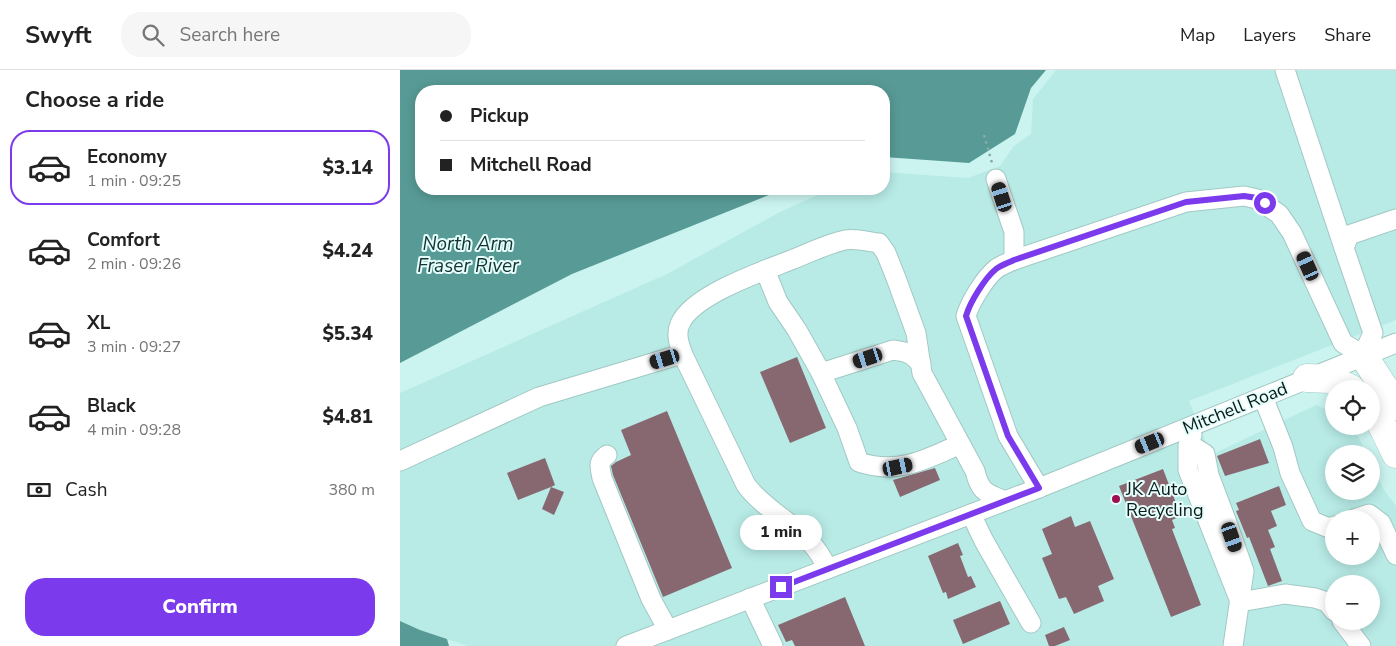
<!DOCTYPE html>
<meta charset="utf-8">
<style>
:root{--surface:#fff;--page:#f6f6f6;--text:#222;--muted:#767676;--line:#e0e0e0;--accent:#7c3aed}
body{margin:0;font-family:"Nunito Sans",sans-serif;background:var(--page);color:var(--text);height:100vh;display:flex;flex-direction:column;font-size:19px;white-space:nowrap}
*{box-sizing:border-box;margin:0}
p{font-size:16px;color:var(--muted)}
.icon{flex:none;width:28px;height:28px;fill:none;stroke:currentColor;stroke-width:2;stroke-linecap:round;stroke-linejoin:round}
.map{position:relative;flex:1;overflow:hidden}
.details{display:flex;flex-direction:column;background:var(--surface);width:400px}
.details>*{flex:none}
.guide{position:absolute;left:15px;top:15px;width:475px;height:110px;border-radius:20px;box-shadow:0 2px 12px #0003;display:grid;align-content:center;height:110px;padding:0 25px;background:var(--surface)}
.fabs{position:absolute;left:925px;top:310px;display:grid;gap:10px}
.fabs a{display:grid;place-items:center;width:55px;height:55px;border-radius:50%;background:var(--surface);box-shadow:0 2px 12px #0003;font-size:25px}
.end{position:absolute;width:22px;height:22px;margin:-11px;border:6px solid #7c3aed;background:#fff;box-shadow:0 0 0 2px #fff}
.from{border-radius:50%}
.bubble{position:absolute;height:35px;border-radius:18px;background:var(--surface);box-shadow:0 2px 12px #0003;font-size:16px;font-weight:800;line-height:35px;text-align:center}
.car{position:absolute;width:15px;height:30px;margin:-15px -8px;border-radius:6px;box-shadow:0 0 4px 1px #0007;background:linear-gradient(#222 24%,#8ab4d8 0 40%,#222 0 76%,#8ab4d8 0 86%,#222 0)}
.guide b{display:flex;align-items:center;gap:18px;height:48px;font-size:19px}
.guide b+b{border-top:1px solid var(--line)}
.guide i{width:12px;height:12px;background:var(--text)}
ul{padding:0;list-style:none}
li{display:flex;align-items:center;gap:15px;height:75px;margin:0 10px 8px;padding:0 15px;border:2px solid transparent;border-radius:20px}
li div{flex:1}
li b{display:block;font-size:19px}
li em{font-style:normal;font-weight:800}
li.active{border-color:var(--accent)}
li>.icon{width:45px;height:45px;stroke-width:1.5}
h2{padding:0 25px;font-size:22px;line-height:60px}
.pay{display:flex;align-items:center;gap:12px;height:55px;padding:0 25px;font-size:19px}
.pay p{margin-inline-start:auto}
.button{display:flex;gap:10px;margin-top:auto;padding:10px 25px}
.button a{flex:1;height:58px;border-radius:20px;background:var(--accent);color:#fff;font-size:20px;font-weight:800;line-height:58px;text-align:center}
header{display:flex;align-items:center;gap:30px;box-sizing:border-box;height:70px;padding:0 25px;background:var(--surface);border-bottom:1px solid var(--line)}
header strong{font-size:24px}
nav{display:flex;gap:28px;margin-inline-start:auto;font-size:18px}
.search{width:350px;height:45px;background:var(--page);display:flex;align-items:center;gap:12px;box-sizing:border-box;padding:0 18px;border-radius:20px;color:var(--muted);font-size:19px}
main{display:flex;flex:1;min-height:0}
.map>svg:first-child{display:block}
.built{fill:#b8ebe6;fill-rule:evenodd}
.water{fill:#589b96}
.building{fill:#876870}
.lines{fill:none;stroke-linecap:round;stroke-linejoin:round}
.minor-casing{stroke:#a1c8c4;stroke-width:21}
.highway-casing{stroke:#a1c8c4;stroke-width:29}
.path{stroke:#8aaaa7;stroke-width:2.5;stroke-dasharray:2.5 4;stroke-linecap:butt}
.minor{stroke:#fff;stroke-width:19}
.highway{stroke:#fff;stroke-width:28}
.route{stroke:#7c3aed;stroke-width:6}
.poi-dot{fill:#a00d53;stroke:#e5fdfb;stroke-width:2}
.labels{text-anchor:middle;stroke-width:4;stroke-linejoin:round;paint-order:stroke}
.street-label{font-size:18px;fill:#0a1a18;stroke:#e5fdfb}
.poi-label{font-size:18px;fill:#0a1a18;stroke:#e5fdfb;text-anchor:start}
.water-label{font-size:19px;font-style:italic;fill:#123432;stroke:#e5fdfb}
</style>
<header>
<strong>Swyft</strong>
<div class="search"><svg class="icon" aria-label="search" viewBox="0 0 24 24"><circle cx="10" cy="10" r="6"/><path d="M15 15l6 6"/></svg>Search here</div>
<nav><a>Map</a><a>Layers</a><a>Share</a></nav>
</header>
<main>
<section class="details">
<h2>Choose a ride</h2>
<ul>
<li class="active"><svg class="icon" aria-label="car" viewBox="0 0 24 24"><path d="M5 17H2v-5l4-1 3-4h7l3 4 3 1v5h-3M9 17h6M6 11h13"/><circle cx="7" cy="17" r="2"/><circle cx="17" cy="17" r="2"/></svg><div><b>Economy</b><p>1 min · 09:25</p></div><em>$3.14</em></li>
<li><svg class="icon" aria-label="car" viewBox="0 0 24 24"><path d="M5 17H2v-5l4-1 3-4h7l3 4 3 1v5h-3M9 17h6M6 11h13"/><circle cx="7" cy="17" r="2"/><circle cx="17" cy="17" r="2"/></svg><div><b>Comfort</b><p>2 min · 09:26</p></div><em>$4.24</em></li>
<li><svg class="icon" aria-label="car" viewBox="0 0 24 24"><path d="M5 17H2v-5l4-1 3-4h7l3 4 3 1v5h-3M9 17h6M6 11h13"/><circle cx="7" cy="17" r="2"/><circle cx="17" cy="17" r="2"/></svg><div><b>XL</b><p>3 min · 09:27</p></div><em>$5.34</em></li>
<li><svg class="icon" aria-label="car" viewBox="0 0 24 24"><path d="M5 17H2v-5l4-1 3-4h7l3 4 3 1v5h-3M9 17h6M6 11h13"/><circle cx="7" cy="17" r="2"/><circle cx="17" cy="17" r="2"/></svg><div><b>Black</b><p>4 min · 09:28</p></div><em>$4.81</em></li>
</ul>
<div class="pay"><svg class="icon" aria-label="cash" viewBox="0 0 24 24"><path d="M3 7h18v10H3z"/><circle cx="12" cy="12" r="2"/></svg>Cash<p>380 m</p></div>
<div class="button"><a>Confirm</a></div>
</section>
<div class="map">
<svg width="996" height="576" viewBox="0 0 996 576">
<rect width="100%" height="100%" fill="#cbf4f0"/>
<!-- built -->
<path class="built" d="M 656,0 L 996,0 L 996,250 L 789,331 L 811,385 L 916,335 L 934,343 L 934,356 L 953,356 L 967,384 L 934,384 L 934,421 L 971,421 L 971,393 L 984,420 L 996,436 L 996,576 L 68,576 L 20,560 L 0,551 L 0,323 L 267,204 L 380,142 L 431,119 L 484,119 L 484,102 L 568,108 L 600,96 L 614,76 L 631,64 L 633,29 ZM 934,449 L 971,449 L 971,486 L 934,486 ZM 934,514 L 971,514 L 971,551 L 934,551 Z"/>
<!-- water -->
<g class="water">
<polygon points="0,0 646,0 631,18 615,64 569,93 484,87 484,21 21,21 21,119 384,119 172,204 0,293"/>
<polygon points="0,551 20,560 47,569 49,576 0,576"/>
</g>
<!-- building -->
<g class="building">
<polygon points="397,287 426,358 390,373 360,302"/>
<polygon points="267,341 332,498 263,527 213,405 211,396 216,392 231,385 221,360"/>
<polygon points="860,369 869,393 825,406 817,386"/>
<polygon points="145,388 155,415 151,417 164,422 154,445 142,439 151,417 118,430 107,403"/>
<polygon points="535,398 540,410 500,427 493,410"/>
<polygon points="763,399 781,446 772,450 775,458 772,459 801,535 771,547 719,416"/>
<polygon points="879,416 886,435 871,441 877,456 868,460 875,477 870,479 882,511 868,516 849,467 847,468 836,441 839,440 836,433"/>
<polygon points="671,446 675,457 690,451 714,509 698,516 704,531 674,544 666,527 659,529 642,488 652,484 642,459"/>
<polygon points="558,473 563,485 560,486 568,507 571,506 576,517 548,529 546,522 543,523 528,486"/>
<polygon points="445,527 465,576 395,576 392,570 386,572 378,555"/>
<polygon points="600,531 610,554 563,574 553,550"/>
<polygon points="664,557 670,570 655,576 649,576 645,565"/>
</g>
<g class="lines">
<defs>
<g id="minor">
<polyline points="885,0 944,178"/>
<polyline points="596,109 614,162 614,190"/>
<path d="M 365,200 L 378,232 L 397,260 L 420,301 L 447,358 L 459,392 C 496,405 526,390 560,374"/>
<polyline points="963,285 973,263 944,178 949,165 996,149"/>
<path d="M 421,303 L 493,280 C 508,282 511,283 521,294"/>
<polyline points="863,327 883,377 890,403 912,451 929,458 934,456"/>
<polyline points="792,365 788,375 788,400 839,529"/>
<polyline points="789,374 805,384 809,405 826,450 844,501 833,576"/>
<path d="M 207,385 C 197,392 200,397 202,408 L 251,529 L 268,560"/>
<polyline points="0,391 139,327 282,284"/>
<path d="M 639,418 L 608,366 L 566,246 C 570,232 585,208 596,199 C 601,195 608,193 614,190 L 786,132 L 844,126 L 857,129 L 879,144 L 892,163 L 943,273 L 963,285"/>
<polyline points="571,444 584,471 631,553"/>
<polyline points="954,449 969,444 981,453 996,485"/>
<path d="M 427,499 C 414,461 369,446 346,415 L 284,287 C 280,277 275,265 280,254 C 292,225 363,201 391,190 C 409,183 427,174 445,170 C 456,168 469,172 479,173 L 486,183 L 496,208 L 516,263 L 522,303 L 575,401 C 580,422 586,423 605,431"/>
<polyline points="350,528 373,576"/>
<polyline points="840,532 885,524 915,528 927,532 934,541"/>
<polyline points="942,551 961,576"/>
<polyline points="226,576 639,418 996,273"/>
</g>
<g id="highway">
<polyline points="963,285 996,336"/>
<polyline points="907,308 930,309 951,319"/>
<polyline points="971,327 974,339 996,384"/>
</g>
</defs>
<!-- minor casing -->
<use href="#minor" class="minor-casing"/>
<!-- highway casing -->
<use href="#highway" class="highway-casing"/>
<!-- path -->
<polyline class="path" points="584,65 592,93"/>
<!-- minor -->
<use href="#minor" class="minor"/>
<!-- highway -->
<use href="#highway" class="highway"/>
</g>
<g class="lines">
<!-- route -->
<path class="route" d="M 381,517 L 639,418 L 608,366 L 566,246 C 570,232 585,208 596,199 C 601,195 608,193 614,190 L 786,132 L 844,126 L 857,128 L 865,133"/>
</g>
<!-- markers -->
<circle class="poi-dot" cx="716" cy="429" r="5"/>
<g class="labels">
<!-- street labels -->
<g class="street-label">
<text transform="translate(835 338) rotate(-22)" y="6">Mitchell Road</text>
</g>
<!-- poi labels -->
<g class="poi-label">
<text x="726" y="425">JK Auto<tspan x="726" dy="21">Recycling</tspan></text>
</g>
<!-- water labels -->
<g class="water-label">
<text x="68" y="180">North Arm<tspan x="68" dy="22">Fraser River</tspan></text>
</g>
</g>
</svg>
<div class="fabs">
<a><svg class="icon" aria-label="locate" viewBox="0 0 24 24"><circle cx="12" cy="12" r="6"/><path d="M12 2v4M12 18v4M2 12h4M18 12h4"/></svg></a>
<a><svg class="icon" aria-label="layers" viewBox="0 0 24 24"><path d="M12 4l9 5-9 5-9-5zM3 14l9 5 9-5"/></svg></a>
<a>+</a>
<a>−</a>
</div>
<i class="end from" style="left:865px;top:133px"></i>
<i class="end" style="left:381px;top:517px"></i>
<div class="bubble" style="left:340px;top:445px;width:82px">1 min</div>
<i class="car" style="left:602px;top:127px;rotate:342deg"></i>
<i class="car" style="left:908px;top:196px;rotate:336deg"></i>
<i class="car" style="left:468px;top:288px;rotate:252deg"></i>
<i class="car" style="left:265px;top:289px;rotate:253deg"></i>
<i class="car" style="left:750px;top:373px;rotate:248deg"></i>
<i class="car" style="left:498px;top:397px;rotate:78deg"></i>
<i class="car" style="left:832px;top:467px;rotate:161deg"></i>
<div class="guide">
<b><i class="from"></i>Pickup</b>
<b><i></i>Mitchell Road</b>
</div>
</div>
</main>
